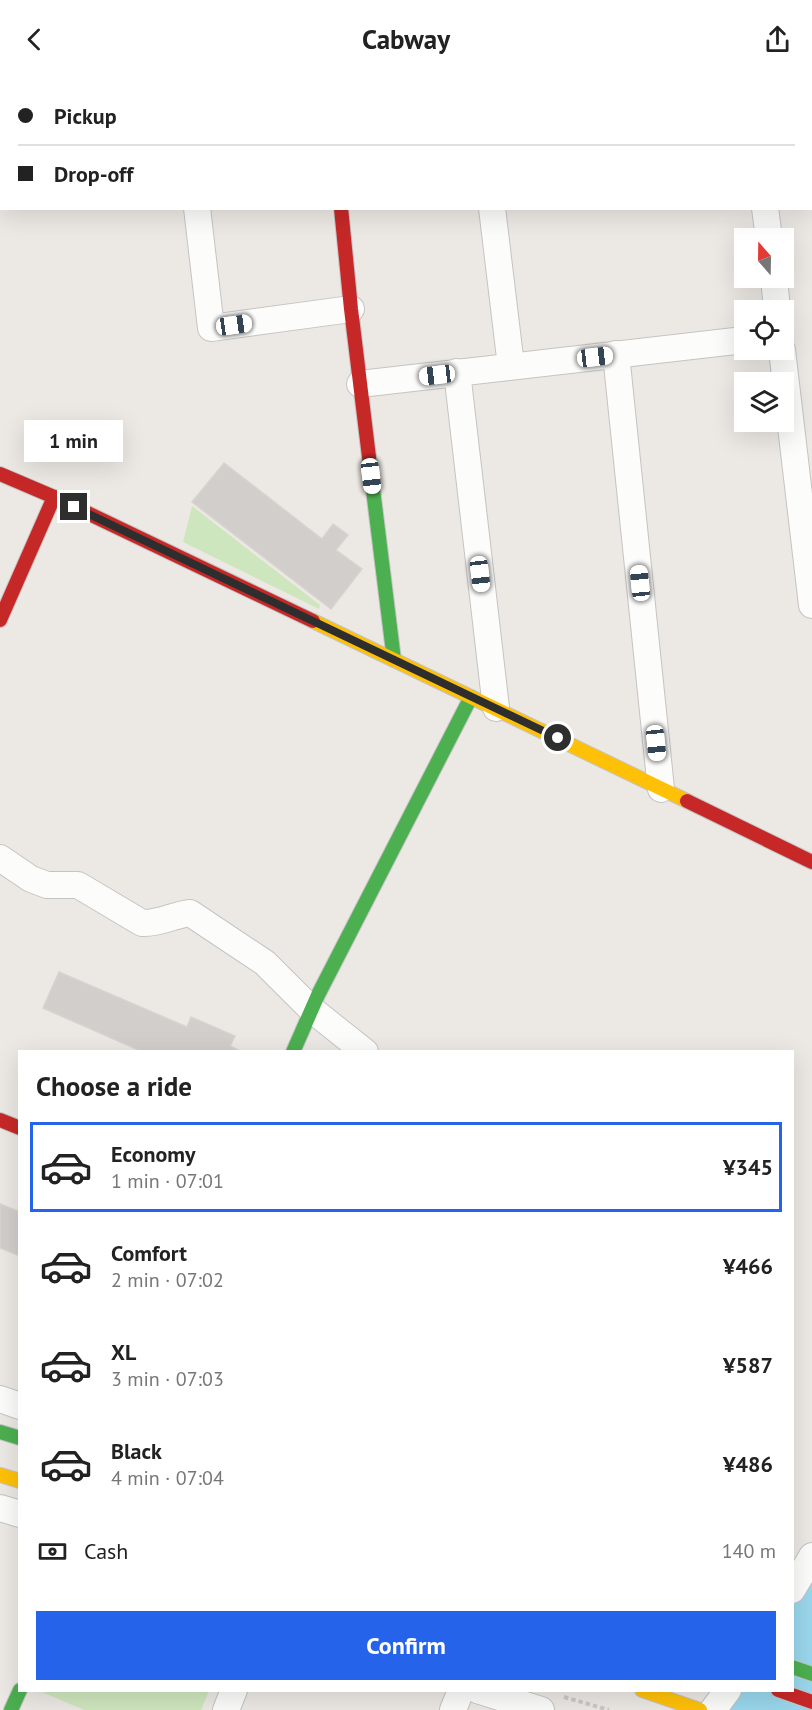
<!DOCTYPE html>
<meta charset="utf-8">
<style>
:root{--surface:#fff;--page:#f2f2f2;--text:#222;--muted:#767676;--line:#e0e0e0;--accent:#2563eb}
body{margin:0;font-family:"PT Sans",sans-serif;background:var(--page);color:var(--text);height:100vh;display:flex;flex-direction:column;font-size:22px;white-space:nowrap}
*{box-sizing:border-box;margin:0}
p{font-size:20px;color:var(--muted)}
.icon{flex:none;width:33px;height:33px;fill:none;stroke:currentColor;stroke-width:2;stroke-linecap:round;stroke-linejoin:round}
.map{position:relative;flex:1;overflow:hidden}
.sheet{position:absolute;left:18px;top:972px;width:776px;height:642px;display:flex;flex-direction:column;background:var(--surface);border-radius:0px;box-shadow:0 6px 24px #0002}
.sheet>*{flex:none}
.banner{position:absolute;left:0px;top:0px;width:813px;height:132px;box-shadow:0 6px 24px #0002;display:grid;align-content:center;height:132px;padding:0 18px;background:var(--surface)}
.needle{width:39px;rotate:340deg}
.fabs{position:absolute;left:734px;top:150px;display:grid;gap:12px}
.fabs a{display:grid;place-items:center;width:60px;height:60px;border-radius:0px;background:var(--surface);box-shadow:0 6px 24px #0002;font-size:30px}
.end{position:absolute;width:27px;height:27px;margin:-14px;border:8px solid #2e2e2e;background:#fff;box-shadow:0 0 0 3px #fff}
.from{border-radius:50%}
.bubble{position:absolute;height:42px;border-radius:0px;background:var(--surface);box-shadow:0 6px 24px #0002;font-size:20px;font-weight:800;line-height:42px;text-align:center}
.car{position:absolute;width:18px;height:36px;margin:-18px -9px;border-radius:8px;box-shadow:0 0 4px 2px #0007;background:linear-gradient(#fff 24%,#345 0 40%,#fff 0 76%,#345 0 86%,#fff 0)}
.banner b{display:flex;align-items:center;gap:21px;height:57px;font-size:22px}
.banner b+b{border-top:2px solid var(--line)}
.banner i{width:15px;height:15px;background:var(--text)}
ul{padding:0;list-style:none}
li{display:flex;align-items:center;gap:18px;height:90px;margin:0 12px 9px;padding:0 6px;border:3px solid transparent;border-radius:0px}
li div{flex:1}
li b{display:block;font-size:22px}
li em{font-style:normal;font-weight:800}
li.on{border-color:var(--accent)}
li>.icon{width:54px;height:54px;stroke-width:1.5}
h2{padding:0 18px;font-size:27px;line-height:72px}
.pay{display:flex;align-items:center;gap:15px;height:66px;padding:0 18px;font-size:22px}
.pay p{margin-inline-start:auto}
.action{display:flex;gap:12px;margin-top:auto;padding:12px 18px}
.action a{flex:1;height:69px;border-radius:0px;background:var(--accent);color:#fff;font-size:24px;font-weight:800;line-height:69px;text-align:center}
header{display:flex;justify-content:space-between;align-items:center;height:78px;padding:0 18px;background:var(--surface);font-size:27px;font-weight:800}
.map>svg:first-child{display:block}
.green{fill:#cee6be}
.water{fill:#99d6ec}
.building{fill:#d1cecb;stroke:#d7d4d0;stroke-width:1.5}
.lines{fill:none;stroke-linecap:round;stroke-linejoin:round}
.lane-casing{stroke:#c5c4c5;stroke-width:16}
.street-casing{stroke:#c5c4c5;stroke-width:28}
.fast-casing{stroke:#c5c4c5;stroke-width:16}
.slow-casing{stroke:#c5c4c5;stroke-width:16}
.jam-casing{stroke:#c5c4c5;stroke-width:16}
.path{stroke:#c9c9c8;stroke-width:4;stroke-dasharray:4.5 3;stroke-linecap:butt}
.lane{stroke:#fcfcfb;stroke-width:14}
.street{stroke:#fcfcfb;stroke-width:26}
.fast{stroke:#4caf50;stroke-width:14}
.slow{stroke:#ffc107;stroke-width:14}
.jam{stroke:#c62828;stroke-width:14}
.route{stroke:#2e2e2e;stroke-width:8}
</style>
<header><svg class="icon" aria-label="back" viewBox="0 0 24 24"><path d="M15 5l-7 7 7 7"/></svg>Cabway<svg class="icon" aria-label="share" viewBox="0 0 24 24"><path d="M12 15V3M7 8l5-5 5 5M5 13v7h14v-7"/></svg></header>
<div class="map">
<svg width="812" height="1632" viewBox="0 0 812 1632">
<rect width="100%" height="100%" fill="#ece8e4"/>
<!-- green -->
<g class="green">
<polygon points="192,428 320,527 319,531 183,464"/>
<polygon points="42,1613 42,1612 209,1613 201,1632 84,1632 42,1614"/>
</g>
<!-- water -->
<polygon class="water" points="812,1495 812,1632 725,1632 737,1613 792,1612 792,1527"/>
<!-- building -->
<g class="building">
<polygon points="224,385 322,461 333,446 348,457 336,472 362,491 331,531 192,424"/>
<polygon points="59,894 187,949 191,939 235,958 230,968 242,974 143,974 43,930"/>
<polygon points="0,1126 20,1134 20,1178 0,1170"/>
</g>
<g class="lines">
<defs>
<polyline id="lane" points="199,0 199,2"/>
<g id="street">
<polyline points="326,0 326,2"/>
<polyline points="544,0 545,2"/>
<polyline points="197,130 211,250 351,231"/>
<polyline points="492,130 511,288"/>
<polyline points="765,130 769,160"/>
<polyline points="774,200 777,232"/>
<polyline points="782,272 812,527"/>
<polyline points="616,276 661,711"/>
<polyline points="457,294 496,630"/>
<polyline points="360,306 744,262"/>
<path d="M 0,780 L 31,801 L 47,807 L 78,807 L 142,845 C 159,846 173,837 190,835 L 265,885 L 311,931 L 365,974"/>
<polyline points="0,1321 20,1328"/>
<polyline points="0,1430 20,1436"/>
<polyline points="792,1512 812,1478"/>
<polyline points="477,1612 541,1632"/>
<polyline points="226,1632 234,1612"/>
<polyline points="453,1632 461,1612"/>
<polyline points="713,1632 728,1612"/>
</g>
<g id="fast">
<polyline points="369,379 394,582"/>
<polyline points="293,974 318,917 471,619"/>
<polyline points="0,1354 20,1360"/>
<polyline points="792,1589 812,1596"/>
<polyline points="11,1632 20,1612"/>
</g>
<g id="slow">
<polyline points="313,543 687,723"/>
<polyline points="0,1397 20,1403"/>
<polyline points="642,1612 700,1632"/>
</g>
<g id="jam">
<polyline points="739,2 752,0"/>
<polyline points="0,89 2,89"/>
<polyline points="341,130 351,231 369,379"/>
<polyline points="0,396 54,419 313,543"/>
<polyline points="0,542 54,419"/>
<polyline points="687,723 812,784"/>
<polyline points="0,1042 20,1050"/>
<polyline points="778,1612 812,1624"/>
</g>
</defs>
<!-- lane casing -->
<use href="#lane" class="lane-casing"/>
<!-- street casing -->
<use href="#street" class="street-casing"/>
<!-- fast casing -->
<use href="#fast" class="fast-casing"/>
<!-- slow casing -->
<use href="#slow" class="slow-casing"/>
<!-- jam casing -->
<use href="#jam" class="jam-casing"/>
<!-- path -->
<polyline class="path" points="564,1619 609,1632"/>
<!-- lane -->
<use href="#lane" class="lane"/>
<!-- street -->
<use href="#street" class="street"/>
<!-- fast -->
<use href="#fast" class="fast"/>
<!-- slow -->
<use href="#slow" class="slow"/>
<!-- jam -->
<use href="#jam" class="jam"/>
</g>
<g class="lines">
<!-- route -->
<polyline class="route" points="74,429 558,660"/>
</g>
</svg>
<div class="fabs">
<a><svg class="needle" viewBox="-14 -14 28 28"><path d="M0-13l5 13h-10z" fill="#e53935"/><path d="M0 13l5-13h-10z" fill="#767676"/></svg></a>
<a><svg class="icon" aria-label="locate" viewBox="0 0 24 24"><circle cx="12" cy="12" r="6"/><path d="M12 2v4M12 18v4M2 12h4M18 12h4"/></svg></a>
<a><svg class="icon" aria-label="layers" viewBox="0 0 24 24"><path d="M12 4l9 5-9 5-9-5zM3 14l9 5 9-5"/></svg></a>
</div>
<i class="end from" style="left:558px;top:660px"></i>
<i class="end" style="left:74px;top:429px"></i>
<div class="bubble" style="left:24px;top:342px;width:99px">1 min</div>
<i class="car" style="left:234px;top:247px;rotate:82deg"></i>
<i class="car" style="left:595px;top:279px;rotate:83deg"></i>
<i class="car" style="left:437px;top:297px;rotate:263deg"></i>
<i class="car" style="left:371px;top:398px;rotate:173deg"></i>
<i class="car" style="left:480px;top:496px;rotate:173deg"></i>
<i class="car" style="left:640px;top:505px;rotate:354deg"></i>
<i class="car" style="left:656px;top:665px;rotate:174deg"></i>
<div class="banner">
<b><i class="from"></i>Pickup</b>
<b><i></i>Drop-off</b>
</div>
<section class="sheet">
<h2>Choose a ride</h2>
<ul>
<li class="on"><svg class="icon" aria-label="car" viewBox="0 0 24 24"><path d="M5 17H2v-5l4-1 3-4h7l3 4 3 1v5h-3M9 17h6M6 11h13"/><circle cx="7" cy="17" r="2"/><circle cx="17" cy="17" r="2"/></svg><div><b>Economy</b><p>1 min · 07:01</p></div><em>¥345</em></li>
<li><svg class="icon" aria-label="car" viewBox="0 0 24 24"><path d="M5 17H2v-5l4-1 3-4h7l3 4 3 1v5h-3M9 17h6M6 11h13"/><circle cx="7" cy="17" r="2"/><circle cx="17" cy="17" r="2"/></svg><div><b>Comfort</b><p>2 min · 07:02</p></div><em>¥466</em></li>
<li><svg class="icon" aria-label="car" viewBox="0 0 24 24"><path d="M5 17H2v-5l4-1 3-4h7l3 4 3 1v5h-3M9 17h6M6 11h13"/><circle cx="7" cy="17" r="2"/><circle cx="17" cy="17" r="2"/></svg><div><b>XL</b><p>3 min · 07:03</p></div><em>¥587</em></li>
<li><svg class="icon" aria-label="car" viewBox="0 0 24 24"><path d="M5 17H2v-5l4-1 3-4h7l3 4 3 1v5h-3M9 17h6M6 11h13"/><circle cx="7" cy="17" r="2"/><circle cx="17" cy="17" r="2"/></svg><div><b>Black</b><p>4 min · 07:04</p></div><em>¥486</em></li>
</ul>
<div class="pay"><svg class="icon" aria-label="cash" viewBox="0 0 24 24"><path d="M3 7h18v10H3z"/><circle cx="12" cy="12" r="2"/></svg>Cash<p>140 m</p></div>
<div class="action"><a>Confirm</a></div>
</section>
</div>
